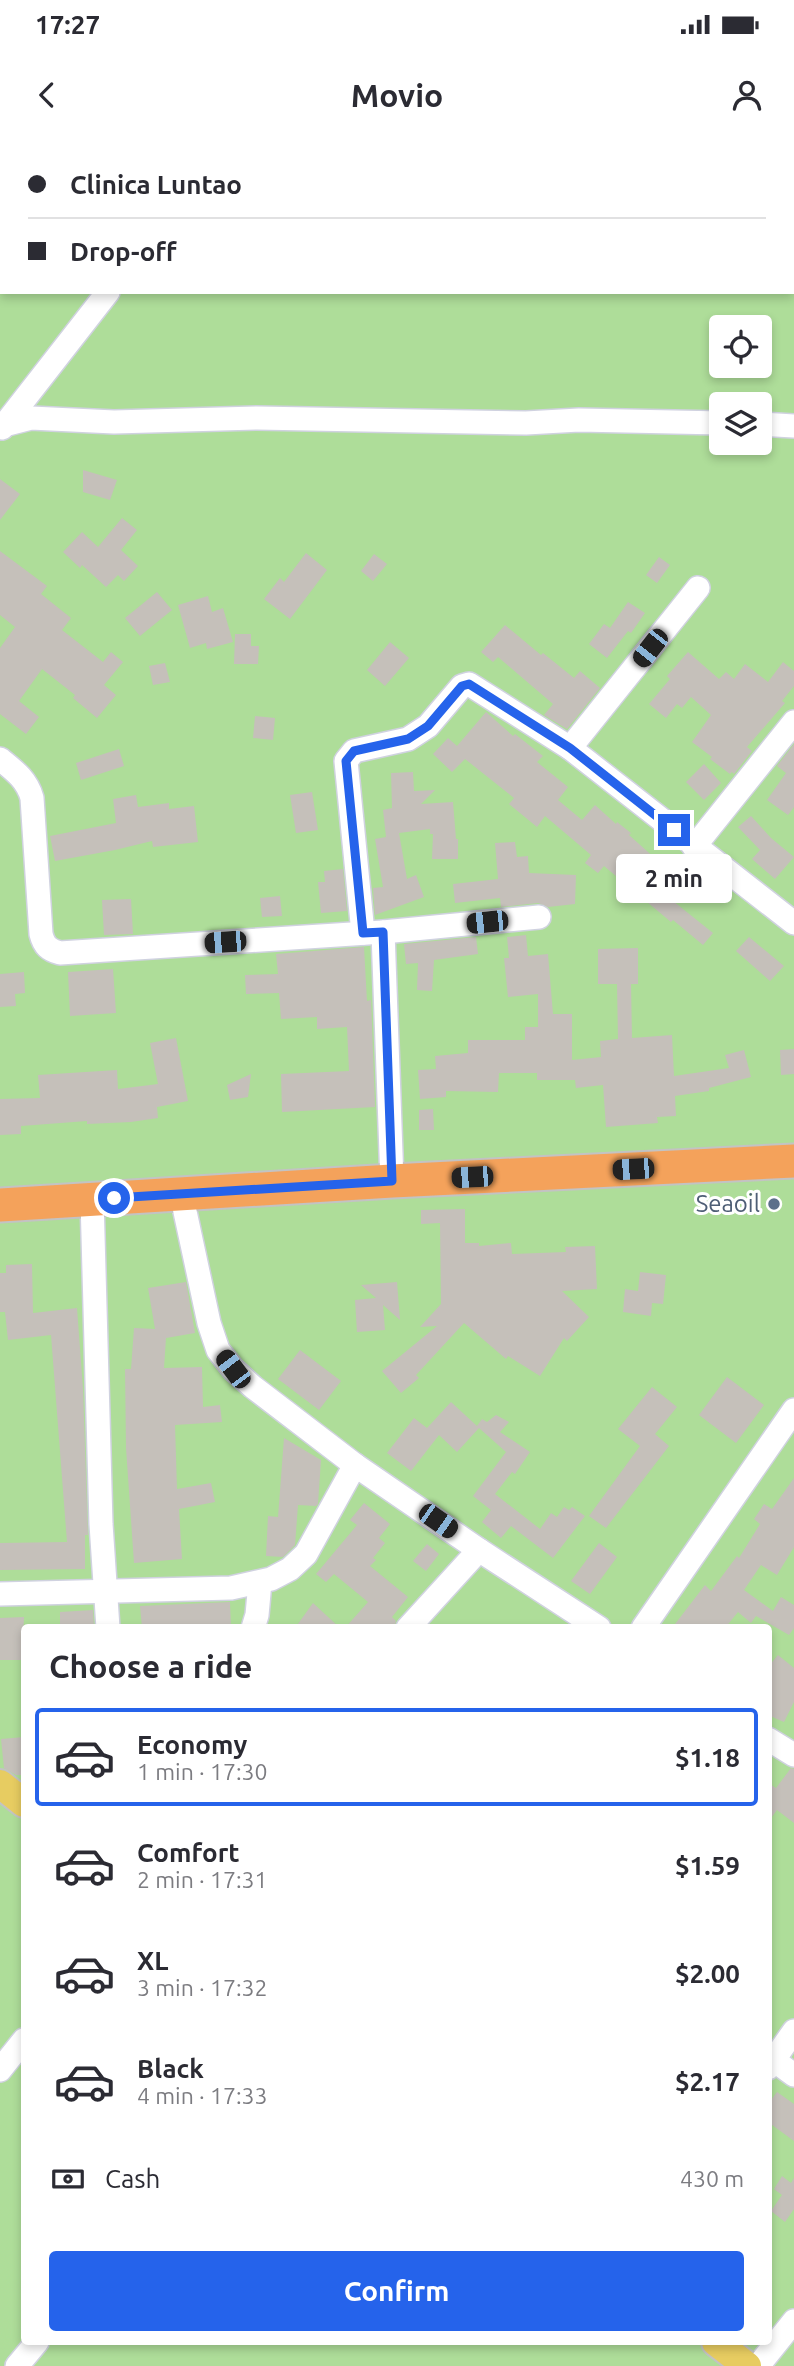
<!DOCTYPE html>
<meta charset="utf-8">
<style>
:root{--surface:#fff;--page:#f7f7f7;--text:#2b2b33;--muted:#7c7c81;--line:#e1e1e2;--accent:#2563eb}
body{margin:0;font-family:Ubuntu,sans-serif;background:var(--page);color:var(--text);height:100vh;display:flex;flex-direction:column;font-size:26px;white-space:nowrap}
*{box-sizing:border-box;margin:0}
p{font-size:23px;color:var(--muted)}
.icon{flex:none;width:38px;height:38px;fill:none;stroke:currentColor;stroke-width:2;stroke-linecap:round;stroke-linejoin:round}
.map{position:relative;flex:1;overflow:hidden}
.drawer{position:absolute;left:21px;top:1484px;width:751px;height:721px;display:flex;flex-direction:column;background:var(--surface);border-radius:7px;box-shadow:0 4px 10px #0003}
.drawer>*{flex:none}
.banner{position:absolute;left:0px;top:0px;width:794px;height:154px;box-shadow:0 4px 10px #0003;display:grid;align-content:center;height:154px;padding:0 28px;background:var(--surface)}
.fabs{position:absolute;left:709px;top:175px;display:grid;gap:14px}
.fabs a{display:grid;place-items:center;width:63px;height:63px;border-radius:7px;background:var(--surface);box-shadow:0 4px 10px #0003;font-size:35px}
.end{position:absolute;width:32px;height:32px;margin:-16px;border:9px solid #2563eb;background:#fff;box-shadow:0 0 0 4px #fff}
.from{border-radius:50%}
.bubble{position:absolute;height:49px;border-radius:7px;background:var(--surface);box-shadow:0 4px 10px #0003;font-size:23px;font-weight:700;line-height:49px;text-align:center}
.car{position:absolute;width:21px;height:42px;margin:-21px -10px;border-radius:9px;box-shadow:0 0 5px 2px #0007;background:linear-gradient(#222 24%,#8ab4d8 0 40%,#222 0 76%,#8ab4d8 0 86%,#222 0)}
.banner b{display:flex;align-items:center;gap:24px;height:66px;font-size:26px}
.banner b+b{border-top:2px solid var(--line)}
.banner i{width:18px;height:18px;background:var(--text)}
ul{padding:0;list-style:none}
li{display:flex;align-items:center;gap:21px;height:98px;margin:0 14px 10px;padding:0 14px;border:4px solid transparent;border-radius:7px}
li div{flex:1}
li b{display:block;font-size:26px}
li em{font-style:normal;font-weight:700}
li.active{border-color:var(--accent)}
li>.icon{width:63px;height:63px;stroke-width:1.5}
h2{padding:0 28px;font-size:32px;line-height:84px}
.pay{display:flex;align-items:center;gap:18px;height:77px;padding:0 28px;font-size:26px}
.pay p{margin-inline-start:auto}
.cta{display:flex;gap:14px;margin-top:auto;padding:14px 28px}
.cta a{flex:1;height:80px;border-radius:7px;background:var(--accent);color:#fff;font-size:28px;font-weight:700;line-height:80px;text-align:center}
.status{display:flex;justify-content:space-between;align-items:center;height:49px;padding:0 35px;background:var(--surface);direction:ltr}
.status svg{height:19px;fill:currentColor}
header{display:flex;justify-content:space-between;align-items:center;height:91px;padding:0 28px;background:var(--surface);font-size:32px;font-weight:700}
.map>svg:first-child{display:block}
.green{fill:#aedd99;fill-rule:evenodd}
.building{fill:#c5c0ba}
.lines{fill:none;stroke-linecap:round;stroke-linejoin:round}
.minor-casing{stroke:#d0d2e0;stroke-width:26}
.major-casing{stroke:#c3c3c3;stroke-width:32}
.highway-casing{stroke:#c3c3c3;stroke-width:37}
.minor{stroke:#fff;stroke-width:23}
.major{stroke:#e7cc61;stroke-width:28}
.highway{stroke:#f4a25b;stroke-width:33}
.route{stroke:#2563eb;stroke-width:9}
.service-dot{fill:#5c6f8a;stroke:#fff;stroke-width:2.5}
.labels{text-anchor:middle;stroke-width:6;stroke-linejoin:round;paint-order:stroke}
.service-label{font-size:24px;fill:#4e5e75;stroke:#fff;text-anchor:end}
</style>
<div class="status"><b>17:27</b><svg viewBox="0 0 49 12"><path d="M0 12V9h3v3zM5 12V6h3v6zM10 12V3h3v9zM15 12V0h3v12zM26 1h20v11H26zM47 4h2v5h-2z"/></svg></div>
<header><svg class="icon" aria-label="back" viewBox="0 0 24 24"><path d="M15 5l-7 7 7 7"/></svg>Movio<svg class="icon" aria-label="person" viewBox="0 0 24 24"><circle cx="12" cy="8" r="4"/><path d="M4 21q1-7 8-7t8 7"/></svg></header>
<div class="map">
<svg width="794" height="2226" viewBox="0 0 794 2226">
<rect width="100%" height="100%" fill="#eae3da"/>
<!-- green -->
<path class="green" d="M 0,0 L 794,0 L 794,2226 L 0,2226 ZM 2,2 L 793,2 L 793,152 L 2,152 ZM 721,187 L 760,187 L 760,226 L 721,226 ZM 721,264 L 760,264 L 760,303 L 721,303 ZM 24,1488 L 768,1488 L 768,2202 L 24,2202 Z"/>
<!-- building -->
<g class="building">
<polygon points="83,330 117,340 110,360 83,352"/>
<polygon points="0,339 20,354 0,380"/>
<polygon points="122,378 137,390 121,410 138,426 124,441 118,435 106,447 82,425 80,428 63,412 82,392 98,407"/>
<polygon points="0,411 47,446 41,454 71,478 62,490 103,522 111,512 123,522 104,545 116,555 97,578 73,558 75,555 42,529 19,561 39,577 26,594 0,574 0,508 15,487 0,475"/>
<polygon points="306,413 327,430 290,479 264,459 280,438 284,442"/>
<polygon points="374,414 387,424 373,441 361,431"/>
<polygon points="659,417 670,425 657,443 646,435"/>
<polygon points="157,452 172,470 140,496 125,478"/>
<polygon points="208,456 212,472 223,468 233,502 207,509 206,503 190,508 178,465"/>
<polygon points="628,462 645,473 631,493 628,491 607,518 589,504 604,484 610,488"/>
<polygon points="505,485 541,515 543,513 574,538 580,531 600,548 567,589 544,575 553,564 498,517 493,522 481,512"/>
<polygon points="235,494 251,494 251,506 259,506 258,524 234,524"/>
<polygon points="390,502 409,518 385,546 367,530"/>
<polygon points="688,512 719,539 726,532 734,539 745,524 768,542 783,522 794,531 794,546 782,561 785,563 747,607 752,611 734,634 732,632 730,634 710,619 712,617 692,602 711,575 691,557 682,568 677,564 666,578 649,564 670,539 667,536"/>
<polygon points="165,523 170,542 153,545 149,526"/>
<polygon points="486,572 513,596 515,594 543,616 537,622 568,647 558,660 582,680 595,665 616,684 617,682 631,693 629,695 686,746 673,761 713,793 703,805 673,780 671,782 604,726 598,733 585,723 591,715 545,676 537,687 509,664 514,658 465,619 452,632 433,614 448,598 457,606"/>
<polygon points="255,576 275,578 273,600 253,598"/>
<polygon points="794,604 794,667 788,675 767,660 786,633 777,626"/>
<polygon points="119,609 124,626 81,640 76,623"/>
<polygon points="704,624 721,643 704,660 686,642"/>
<polygon points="413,632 414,651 435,650 421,664 453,662 456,699 458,699 458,719 432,719 433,694 430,694 430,689 399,693 407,739 416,735 424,757 375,775 373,748 383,747 375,699 386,697 383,670 392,668 391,633"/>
<polygon points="312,652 318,690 296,693 290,655"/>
<polygon points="136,655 138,667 169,663 169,669 194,666 198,702 153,707 152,701 115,710 55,721 50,696 116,683 113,659"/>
<polygon points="751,676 771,698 794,717 775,739 752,719 760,710 738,687"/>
<polygon points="515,702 517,717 528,716 529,733 576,735 575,764 548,767 538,763 501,767 500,758 455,763 453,744 498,739 495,703"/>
<polygon points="343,729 347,771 321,773 318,742 325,742 324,731"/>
<polygon points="280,756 282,776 262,777 260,758"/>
<polygon points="131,759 133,794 104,795 102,760"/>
<polygon points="526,795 528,816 548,814 553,874 572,874 572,920 601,917 600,901 618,899 617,844 598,844 598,809 638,808 638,844 631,844 632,898 672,895 674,936 729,928 725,915 744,910 751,937 709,948 709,951 675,956 676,976 657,977 658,983 606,987 603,945 576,948 575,940 537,940 537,933 499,933 498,952 446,951 446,957 420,959 418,930 436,929 435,916 468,913 468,900 525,900 525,887 538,887 538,854 508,857 504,818 509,818 507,797"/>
<polygon points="476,797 478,814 434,820 432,851 417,850 418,823 406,824 404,804"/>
<polygon points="749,797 784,826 770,841 736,811"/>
<polygon points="364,807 367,861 371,860 375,967 282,972 281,934 349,931 347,887 317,889 317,877 281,879 279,853 246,854 245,835 278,834 276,814"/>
<polygon points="113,829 116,873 70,876 68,832"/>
<polygon points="24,832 25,853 15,854 16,866 0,867 0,834"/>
<polygon points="176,898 188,961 157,967 158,978 131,982 87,984 87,981 21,986 21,994 0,995 0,959 40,958 38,935 117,930 118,949 158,944 150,903"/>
<polygon points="794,909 794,934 781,935 780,910"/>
<polygon points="251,934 248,957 230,960 227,945"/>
<polygon points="433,969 434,990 419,990 419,970"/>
<polygon points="465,1069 465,1103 479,1103 479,1106 511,1103 512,1114 566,1112 565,1107 595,1106 597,1149 562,1151 589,1177 567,1201 564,1198 540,1236 508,1216 506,1219 464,1183 416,1235 419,1238 401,1253 382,1231 437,1186 420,1187 441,1164 440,1083 421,1084 421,1070"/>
<polygon points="32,1124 33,1173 77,1168 83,1249 88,1395 85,1395 85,1429 0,1430 0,1403 67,1402 51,1195 8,1200 5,1172 0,1172 0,1133 6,1133 6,1125"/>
<polygon points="640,1132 666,1135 663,1164 652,1163 651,1176 623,1172 625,1149 638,1151"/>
<polygon points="186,1142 195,1193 166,1198 164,1228 202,1227 203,1267 220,1265 222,1282 175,1285 177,1349 211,1343 215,1362 179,1369 182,1419 134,1423 126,1308 125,1229 131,1229 134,1188 155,1189 148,1148"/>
<polygon points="397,1142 400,1180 383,1165 385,1190 357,1192 355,1160 376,1158 361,1145"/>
<polygon points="300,1210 341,1241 319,1270 278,1239"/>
<polygon points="727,1237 764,1265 736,1303 699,1275"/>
<polygon points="652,1247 677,1267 655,1294 669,1306 606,1388 589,1376 640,1306 618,1289"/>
<polygon points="451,1262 477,1286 482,1279 487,1282 496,1275 509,1282 500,1292 530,1312 515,1334 512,1332 495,1354 540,1389 551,1373 557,1377 564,1367 569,1370 572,1367 585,1376 553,1418 511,1386 501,1398 482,1382 491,1370 473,1356 506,1312 479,1288 457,1312 439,1295 411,1331 387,1313 414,1278 427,1288"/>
<polygon points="284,1298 321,1320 318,1364 316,1366 298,1365 295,1405 283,1417 266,1416 268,1376 278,1377"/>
<polygon points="794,1338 794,1407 777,1435 761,1425 744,1450 773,1471 781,1457 794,1465 794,1488 789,1495 756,1476 751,1483 738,1472 725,1488 672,1488 705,1445 711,1451 737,1416 739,1418 760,1384 754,1379 764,1364 772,1369"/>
<polygon points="364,1363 390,1384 379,1398 385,1403 373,1418 376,1420 370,1426 408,1457 392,1477 396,1481 394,1488 345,1488 368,1462 334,1434 326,1442 316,1434 357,1385 350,1380"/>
<polygon points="599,1403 617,1417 590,1454 571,1441"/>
<polygon points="427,1404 439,1414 426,1431 413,1421"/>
<polygon points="230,1462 231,1488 142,1488 140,1466"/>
<polygon points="313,1463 340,1488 295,1488"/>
<polygon points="93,1470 94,1488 60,1488 60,1472"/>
<polygon points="24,1477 22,1520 0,1520 0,1478"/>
<polygon points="778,1515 794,1528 794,1562 784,1582 768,1575 768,1527"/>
<polygon points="24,1597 24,1635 16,1635 4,1628 1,1599"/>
<polygon points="791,1628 794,1629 794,1683 777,1670 768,1682 768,1643 776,1648"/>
<polygon points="777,1952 794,1964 794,2001 768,1982 768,1964"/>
<polygon points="782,2036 791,2043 794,2038 794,2069 785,2082 771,2071 782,2055 774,2049"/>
</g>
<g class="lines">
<defs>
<g id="minor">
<polyline points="225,2 227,0"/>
<polyline points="760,284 794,286"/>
<polyline points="0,286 31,278 114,282 257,278 526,283 579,280 721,283"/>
<polyline points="2,288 108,152"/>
<polyline points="570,608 698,448"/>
<path d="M 0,619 C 15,631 27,640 32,658 L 41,794 C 44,806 49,810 60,813 L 383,792 L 539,777"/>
<polyline points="694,707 794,582"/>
<polyline points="383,792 392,1041"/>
<polyline points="363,793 346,621 354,611 408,599 428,586 462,546 469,544 570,608 794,783"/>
<polyline points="181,1053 209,1183 218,1210 233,1229 253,1247 355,1325 479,1410 599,1488"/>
<polyline points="92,1059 101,1384 108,1488"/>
<polyline points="0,1454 231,1448 271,1439 290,1429 306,1414 355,1325"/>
<polyline points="253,1488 257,1475 260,1442"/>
<polyline points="408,1488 479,1410"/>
<polyline points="643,1488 794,1270"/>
<polyline points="768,1599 794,1615"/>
<polyline points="768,1916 794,1935"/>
<polyline points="768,1928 794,1891"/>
<polyline points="0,1930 24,1900"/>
<polyline points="17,2226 37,2202"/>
<polyline points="758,2226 794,2181"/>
</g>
<g id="major">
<polyline points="0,1644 24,1663"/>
<polyline points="716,2202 747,2226"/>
</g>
<polyline id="highway" points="0,1065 392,1041 794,1021"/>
</defs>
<!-- minor casing -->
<use href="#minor" class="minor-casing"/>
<!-- major casing -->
<use href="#major" class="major-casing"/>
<!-- highway casing -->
<use href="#highway" class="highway-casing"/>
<!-- minor -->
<use href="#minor" class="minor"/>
<!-- major -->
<use href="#major" class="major"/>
<!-- highway -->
<use href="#highway" class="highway"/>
</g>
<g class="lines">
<!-- route -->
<polyline class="route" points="114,1058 392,1041 383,792 363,793 346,621 354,611 408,599 428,586 462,546 469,544 570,608 674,690"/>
</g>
<!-- markers -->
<circle class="service-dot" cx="774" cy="1064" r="7"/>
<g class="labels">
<!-- service labels -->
<g class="service-label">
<text x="760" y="1072">Seaoil</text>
</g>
</g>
</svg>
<div class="fabs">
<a><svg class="icon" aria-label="locate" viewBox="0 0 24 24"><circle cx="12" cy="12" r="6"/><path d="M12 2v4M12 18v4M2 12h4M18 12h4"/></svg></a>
<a><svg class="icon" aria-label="layers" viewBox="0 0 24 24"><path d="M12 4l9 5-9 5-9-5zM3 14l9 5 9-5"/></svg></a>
</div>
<i class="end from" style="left:114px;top:1058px"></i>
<i class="end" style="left:674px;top:690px"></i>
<div class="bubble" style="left:616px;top:714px;width:116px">2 min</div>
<i class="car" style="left:650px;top:508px;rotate:218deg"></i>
<i class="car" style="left:487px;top:782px;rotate:264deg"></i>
<i class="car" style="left:225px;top:802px;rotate:266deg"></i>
<i class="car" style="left:633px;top:1029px;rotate:267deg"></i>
<i class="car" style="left:472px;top:1037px;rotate:267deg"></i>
<i class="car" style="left:233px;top:1229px;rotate:323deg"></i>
<i class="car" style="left:438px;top:1381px;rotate:125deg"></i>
<div class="banner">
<b><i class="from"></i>Clinica Luntao</b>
<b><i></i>Drop-off</b>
</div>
<section class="drawer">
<h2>Choose a ride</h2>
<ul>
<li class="active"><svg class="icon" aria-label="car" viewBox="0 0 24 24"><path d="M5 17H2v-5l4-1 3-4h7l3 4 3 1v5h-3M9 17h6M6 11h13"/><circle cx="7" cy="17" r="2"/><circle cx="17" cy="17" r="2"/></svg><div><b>Economy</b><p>1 min · 17:30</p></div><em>$1.18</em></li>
<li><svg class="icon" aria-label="car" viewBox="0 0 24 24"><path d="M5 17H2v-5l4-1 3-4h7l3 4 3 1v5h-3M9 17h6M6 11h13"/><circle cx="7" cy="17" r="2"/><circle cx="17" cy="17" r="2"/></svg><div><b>Comfort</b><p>2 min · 17:31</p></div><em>$1.59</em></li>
<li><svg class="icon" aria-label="car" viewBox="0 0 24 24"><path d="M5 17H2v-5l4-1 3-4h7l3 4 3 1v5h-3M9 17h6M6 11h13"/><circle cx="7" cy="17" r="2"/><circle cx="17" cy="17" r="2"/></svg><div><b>XL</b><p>3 min · 17:32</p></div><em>$2.00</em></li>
<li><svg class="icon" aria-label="car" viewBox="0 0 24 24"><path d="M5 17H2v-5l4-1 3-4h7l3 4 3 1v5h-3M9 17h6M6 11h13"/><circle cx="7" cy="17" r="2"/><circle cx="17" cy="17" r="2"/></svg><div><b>Black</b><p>4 min · 17:33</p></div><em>$2.17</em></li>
</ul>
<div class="pay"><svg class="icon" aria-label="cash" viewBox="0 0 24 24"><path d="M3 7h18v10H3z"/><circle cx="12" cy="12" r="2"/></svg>Cash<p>430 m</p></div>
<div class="cta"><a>Confirm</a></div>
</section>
</div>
